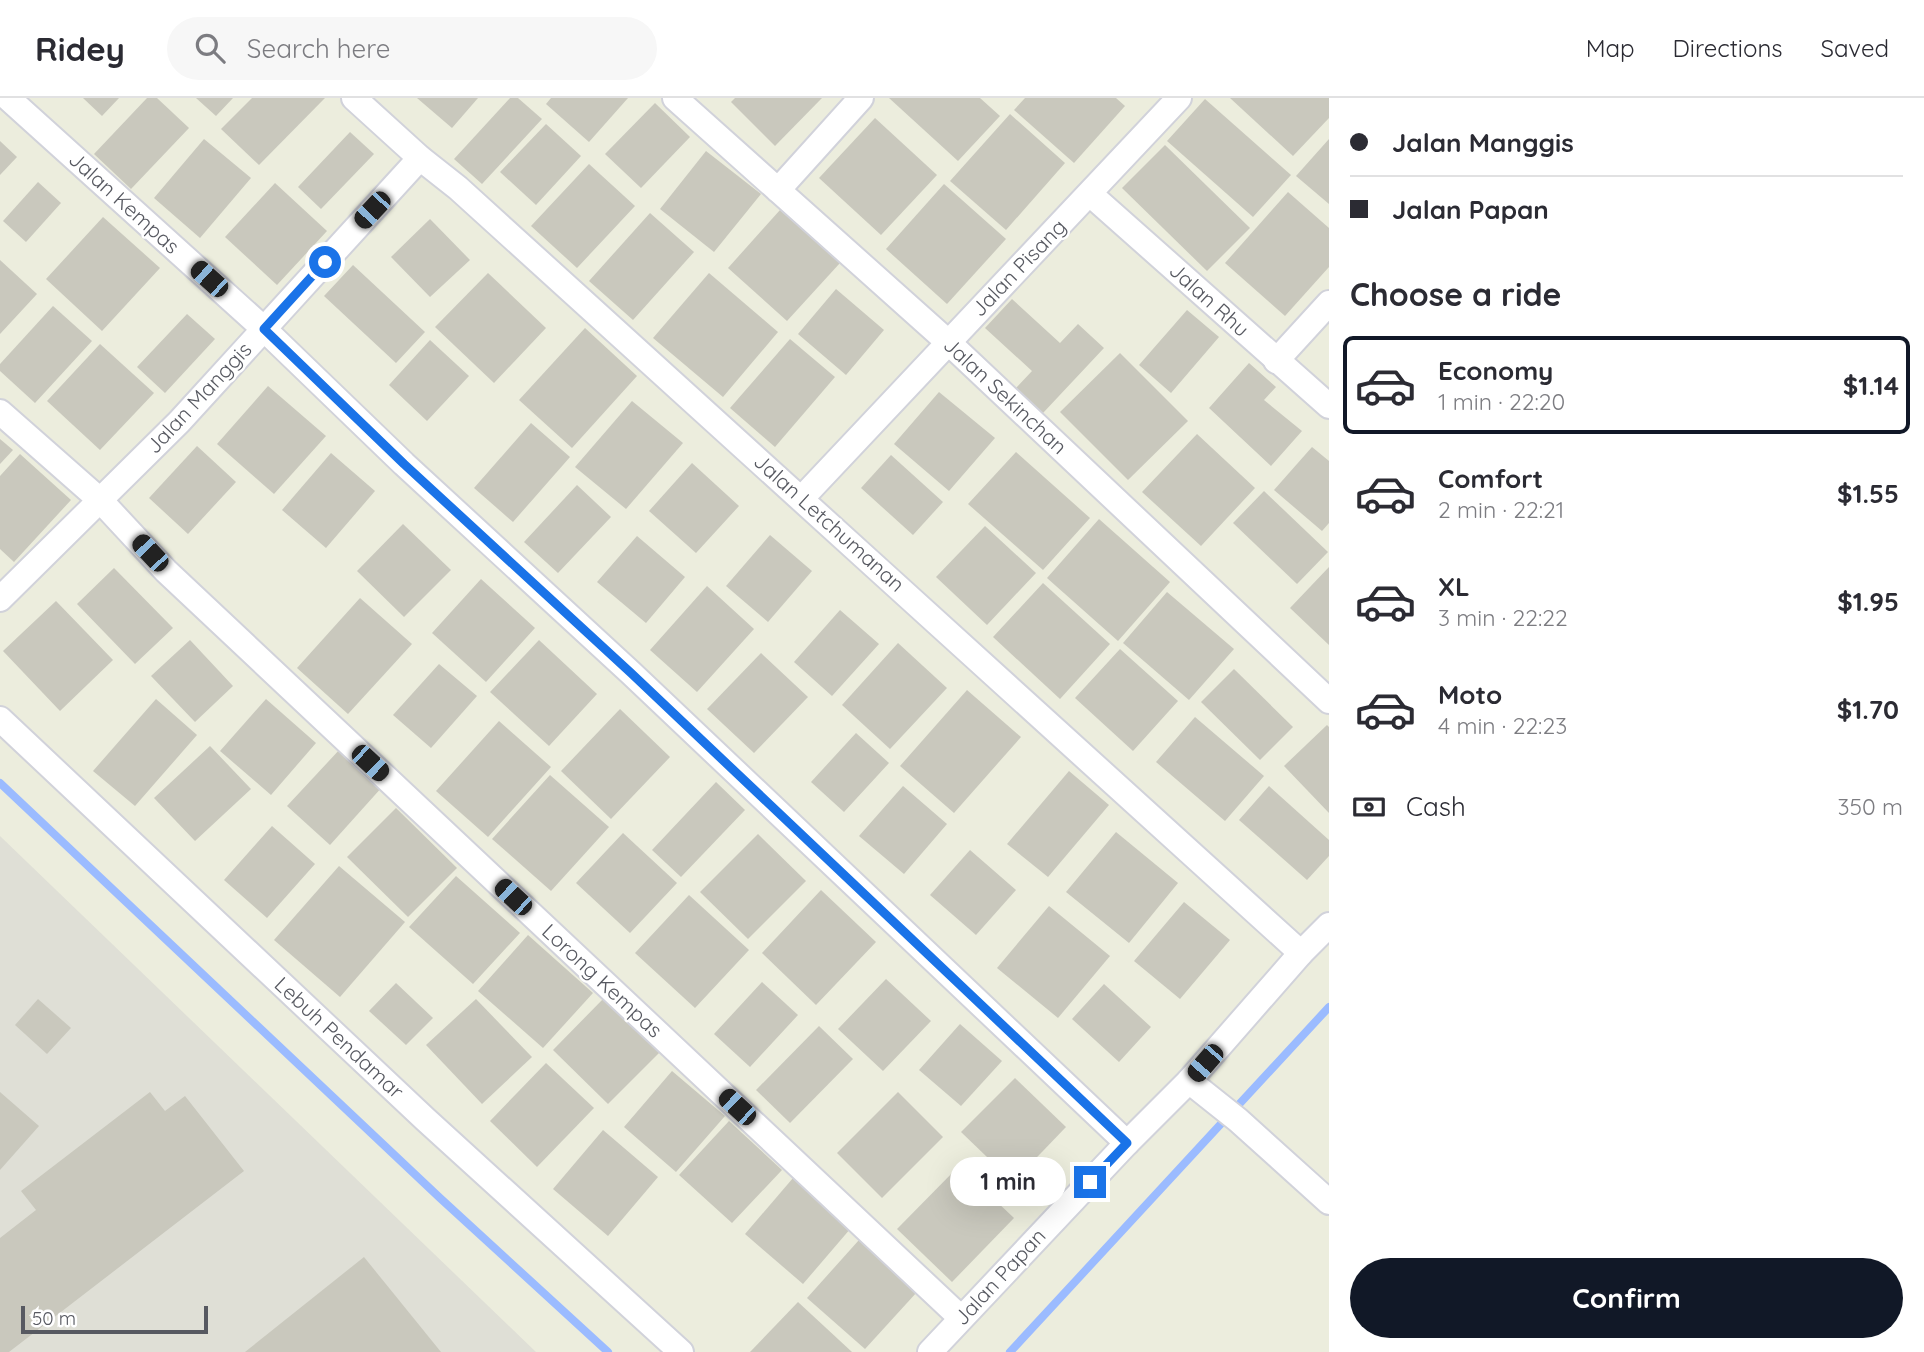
<!DOCTYPE html>
<meta charset="utf-8">
<style>
:root{--surface:#fff;--page:#f7f7f7;--text:#2b2b33;--muted:#7c7c81;--line:#e1e1e2;--accent:#111827}
body{margin:0;font-family:Quicksand,sans-serif;background:var(--page);color:var(--text);height:100vh;display:flex;flex-direction:column;font-size:26px;white-space:nowrap}
*{box-sizing:border-box;margin:0}
p{font-size:23px;color:var(--muted)}
.icon{flex:none;width:38px;height:38px;fill:none;stroke:currentColor;stroke-width:2;stroke-linecap:round;stroke-linejoin:round}
.map{position:relative;flex:1;overflow:hidden}
.sheet{display:flex;flex-direction:column;background:var(--surface);width:595px}
.sheet>*{flex:none}
.hud{display:grid;align-content:center;height:154px;padding:0 21px;background:var(--surface)}
.scale{position:absolute;left:21px;bottom:18px;width:187px;box-sizing:border-box;padding-left:7px;border:4px solid #575961;border-top:0;font-size:19px;line-height:24px;white-space:nowrap;color:#575961;-webkit-text-stroke:5px #fff;paint-order:stroke}
.end{position:absolute;width:32px;height:32px;margin:-16px;border:9px solid #1a73e8;background:#fff;box-shadow:0 0 0 4px #fff}
.from{border-radius:50%}
.bubble{position:absolute;height:49px;border-radius:24px;background:var(--surface);box-shadow:0 7px 28px #0002;font-size:23px;font-weight:700;line-height:49px;text-align:center}
.car{position:absolute;width:21px;height:42px;margin:-21px -10px;border-radius:9px;box-shadow:0 0 5px 2px #0007;background:linear-gradient(#222 24%,#8ab4d8 0 40%,#222 0 76%,#8ab4d8 0 86%,#222 0)}
.hud b{display:flex;align-items:center;gap:24px;height:66px;font-size:26px}
.hud b+b{border-top:2px solid var(--line)}
.hud i{width:18px;height:18px;background:var(--text)}
ul{padding:0;list-style:none}
li{display:flex;align-items:center;gap:21px;height:98px;margin:0 14px 10px;padding:0 7px;border:4px solid transparent;border-radius:10px}
li div{flex:1}
li b{display:block;font-size:26px}
li em{font-style:normal;font-weight:700}
li.current{border-color:var(--accent)}
li>.icon{width:63px;height:63px;stroke-width:1.5}
h2{padding:0 21px;font-size:32px;line-height:84px}
.pay{display:flex;align-items:center;gap:18px;height:77px;padding:0 21px;font-size:26px}
.pay p{margin-inline-start:auto}
.cta{display:flex;gap:14px;margin-top:auto;padding:14px 21px}
.cta a{flex:1;height:80px;border-radius:42px;background:var(--accent);color:#fff;font-size:28px;font-weight:700;line-height:80px;text-align:center}
header{display:flex;align-items:center;gap:42px;box-sizing:border-box;height:98px;padding:0 35px;background:var(--surface);border-bottom:2px solid var(--line)}
header strong{font-size:33px}
nav{display:flex;gap:38px;margin-inline-start:auto;font-size:24px}
.search{width:490px;height:63px;background:var(--page);display:flex;align-items:center;gap:18px;box-sizing:border-box;padding:0 24px;border-radius:38px;color:var(--muted);font-size:26px}
main{display:flex;flex:1;min-height:0}
.map>svg:first-child{display:block}
.industrial{fill:#dfdfd6}
.lines{fill:none;stroke-linecap:round;stroke-linejoin:round}
.stream{stroke:#9bbbff;stroke-width:8}
.building{fill:#c9c8bd}
.minor-casing{stroke:#d1d2da;stroke-width:28}
.minor{stroke:#fff;stroke-width:24}
.route{stroke:#1a73e8;stroke-width:9}
.labels{text-anchor:middle;stroke-width:5;stroke-linejoin:round;paint-order:stroke}
.street-label{font-size:21px;fill:#575961;stroke:#fff}
</style>
<header>
<strong>Ridey</strong>
<div class="search"><svg class="icon" aria-label="search" viewBox="0 0 24 24"><circle cx="10" cy="10" r="6"/><path d="M15 15l6 6"/></svg>Search here</div>
<nav><a>Map</a><a>Directions</a><a>Saved</a></nav>
</header>
<main>
<div class="map">
<svg width="1329" height="1254" viewBox="0 0 1329 1254">
<rect width="100%" height="100%" fill="#eceddd"/>
<!-- industrial -->
<polygon class="industrial" points="0,738 536,1254 0,1254"/>
<g class="lines">
<!-- stream -->
<g class="stream">
<polyline points="0,685 440,1100 608,1254"/>
<polyline points="1010,1254 1329,909"/>
</g>
</g>
<!-- building -->
<g class="building">
<polygon points="83,0 119,0 102,18"/>
<polygon points="147,0 157,0 189,30 131,91 94,56"/>
<polygon points="196,0 233,0 216,18"/>
<polygon points="252,0 325,0 259,67 221,31"/>
<polygon points="417,0 478,0 452,30"/>
<polygon points="510,0 518,0 542,21 482,86 454,61"/>
<polygon points="551,0 628,0 589,44 546,6"/>
<polygon points="735,0 822,0 775,48 731,4"/>
<polygon points="889,0 980,0 1000,18 958,63"/>
<polygon points="1025,0 1116,0 1125,8 1074,65 1014,12"/>
<polygon points="1230,0 1329,0 1329,20 1293,58"/>
<polygon points="1205,1 1291,77 1253,119 1167,43"/>
<polygon points="655,5 690,39 641,90 605,56"/>
<polygon points="1010,16 1065,65 1006,132 950,83"/>
<polygon points="875,20 937,77 881,137 819,80"/>
<polygon points="546,26 581,58 536,107 500,74"/>
<polygon points="350,34 374,56 321,111 298,89"/>
<polygon points="204,41 251,80 200,140 154,100"/>
<polygon points="1329,41 1329,106 1296,78"/>
<polygon points="0,43 17,59 0,77"/>
<polygon points="1165,47 1250,130 1207,173 1122,90"/>
<polygon points="706,53 761,96 714,154 660,111"/>
<polygon points="589,66 635,108 577,170 531,128"/>
<polygon points="38,84 61,105 26,144 3,123"/>
<polygon points="275,85 327,133 277,187 225,139"/>
<polygon points="944,86 1006,141 947,206 886,151"/>
<polygon points="1288,94 1329,130 1329,169 1285,218 1225,165"/>
<polygon points="780,112 840,165 787,223 728,170"/>
<polygon points="650,115 694,154 633,222 589,183"/>
<polygon points="103,119 160,170 102,233 46,181"/>
<polygon points="430,121 470,162 430,199 391,159"/>
<polygon points="0,162 37,196 0,236"/>
<polygon points="353,167 425,234 396,265 324,198"/>
<polygon points="488,175 546,230 494,285 435,229"/>
<polygon points="709,175 778,234 723,299 653,240"/>
<polygon points="836,191 884,232 846,277 798,236"/>
<polygon points="1012,201 1060,245 1078,226 1104,250 1043,315 1016,290 1032,273 985,230"/>
<polygon points="53,208 92,243 35,305 0,273 0,266"/>
<polygon points="1187,212 1219,239 1171,295 1139,267"/>
<polygon points="187,216 215,241 165,295 137,269"/>
<polygon points="585,230 637,278 572,350 519,302"/>
<polygon points="790,241 835,279 775,349 730,310"/>
<polygon points="430,242 469,278 427,323 389,287"/>
<polygon points="100,246 154,295 100,352 47,303"/>
<polygon points="1120,255 1188,323 1128,382 1060,314"/>
<polygon points="1249,265 1276,289 1264,302 1302,333 1271,368 1209,310"/>
<polygon points="268,288 326,338 274,396 217,346"/>
<polygon points="939,294 995,340 949,393 894,346"/>
<polygon points="632,303 683,345 626,411 575,369"/>
<polygon points="531,325 570,359 513,424 474,390"/>
<polygon points="1197,336 1255,390 1201,448 1142,394"/>
<polygon points="0,341 13,352 0,366"/>
<polygon points="197,348 236,384 188,436 149,400"/>
<polygon points="1312,349 1329,363 1329,425 1322,433 1274,392"/>
<polygon points="1016,354 1090,420 1043,472 968,406"/>
<polygon points="331,355 375,393 326,450 282,412"/>
<polygon points="20,356 71,402 14,464 0,451 0,378"/>
<polygon points="891,357 943,404 913,437 861,390"/>
<polygon points="692,365 739,408 696,455 649,413"/>
<polygon points="577,387 611,419 558,475 524,444"/>
<polygon points="1264,393 1328,454 1297,486 1233,425"/>
<polygon points="1099,421 1170,484 1118,543 1047,480"/>
<polygon points="403,426 451,472 404,519 357,473"/>
<polygon points="985,428 1036,475 987,527 936,479"/>
<polygon points="770,437 812,473 768,524 726,488"/>
<polygon points="637,438 685,479 646,525 597,484"/>
<polygon points="1329,469 1329,547 1290,510"/>
<polygon points="114,470 173,530 135,566 77,506"/>
<polygon points="481,481 535,530 486,584 432,535"/>
<polygon points="1043,485 1110,546 1060,601 993,539"/>
<polygon points="707,488 754,531 697,594 650,552"/>
<polygon points="1167,494 1234,551 1189,602 1123,545"/>
<polygon points="360,500 412,546 348,616 297,570"/>
<polygon points="56,503 113,562 60,613 3,553"/>
<polygon points="840,512 879,546 832,598 794,564"/>
<polygon points="190,542 233,588 195,624 151,578"/>
<polygon points="539,542 597,596 549,648 490,594"/>
<polygon points="898,545 947,590 890,651 842,607"/>
<polygon points="1120,551 1178,603 1133,653 1075,600"/>
<polygon points="761,555 808,599 754,655 707,611"/>
<polygon points="439,566 477,598 431,650 393,617"/>
<polygon points="1234,571 1293,629 1260,662 1201,604"/>
<polygon points="967,592 1021,639 954,715 900,668"/>
<polygon points="156,601 197,637 135,708 93,673"/>
<polygon points="266,601 316,645 271,697 220,653"/>
<polygon points="620,611 670,659 611,721 561,673"/>
<polygon points="1195,619 1264,678 1225,723 1156,664"/>
<polygon points="499,623 551,669 488,739 436,693"/>
<polygon points="1327,627 1329,629 1329,715 1284,668"/>
<polygon points="856,635 889,665 844,714 811,684"/>
<polygon points="210,648 251,691 195,743 154,700"/>
<polygon points="341,650 383,688 330,747 287,708"/>
<polygon points="1069,673 1109,707 1048,779 1007,746"/>
<polygon points="550,677 609,729 551,793 492,741"/>
<polygon points="716,684 745,712 681,779 652,752"/>
<polygon points="903,688 947,726 904,776 859,738"/>
<polygon points="1269,688 1329,742 1329,758 1307,782 1239,722"/>
<polygon points="396,710 457,770 408,819 347,759"/>
<polygon points="272,728 315,766 267,820 224,782"/>
<polygon points="1116,734 1178,785 1129,845 1066,794"/>
<polygon points="623,735 677,785 630,835 576,785"/>
<polygon points="758,736 806,783 748,841 700,794"/>
<polygon points="970,752 1016,792 976,837 930,797"/>
<polygon points="339,768 405,824 340,899 274,842"/>
<polygon points="456,778 520,835 473,886 409,829"/>
<polygon points="821,792 876,844 816,907 762,855"/>
<polygon points="689,797 749,852 695,910 635,855"/>
<polygon points="1184,804 1230,842 1180,901 1134,863"/>
<polygon points="1049,808 1110,858 1058,920 997,870"/>
<polygon points="528,837 593,895 543,950 478,893"/>
<polygon points="886,881 931,923 883,973 838,931"/>
<polygon points="762,884 798,917 750,969 714,936"/>
<polygon points="396,885 433,920 406,947 369,913"/>
<polygon points="1104,886 1151,929 1119,964 1072,921"/>
<polygon points="605,899 661,953 608,1006 553,952"/>
<polygon points="38,901 71,930 47,956 15,927"/>
<polygon points="476,901 532,959 482,1006 426,947"/>
<polygon points="960,926 1002,963 961,1008 919,972"/>
<polygon points="819,928 853,961 790,1025 756,992"/>
<polygon points="546,965 594,1010 537,1069 490,1023"/>
<polygon points="672,973 725,1018 676,1074 624,1029"/>
<polygon points="1015,980 1066,1029 1013,1084 961,1034"/>
<polygon points="0,994 39,1028 0,1072"/>
<polygon points="150,994 165,1013 185,998 244,1073 9,1254 0,1254 0,1140 36,1112 21,1093"/>
<polygon points="898,994 943,1039 882,1100 837,1055"/>
<polygon points="729,1023 782,1072 732,1125 679,1077"/>
<polygon points="603,1032 658,1079 608,1138 553,1091"/>
<polygon points="959,1068 1014,1120 952,1184 897,1131"/>
<polygon points="793,1080 851,1130 803,1186 745,1136"/>
<polygon points="859,1142 917,1194 865,1251 807,1200"/>
<polygon points="364,1159 441,1254 245,1254"/>
<polygon points="798,1204 852,1254 750,1254"/>
</g>
<g class="lines">
<defs>
<g id="minor">
<polyline points="8,0 264,231 404,366 631,575 1127,1045"/>
<path d="M 354,0 L 420,60 L 458,90 C 740,344 1019,601 1301,855"/>
<polyline points="675,0 948,244 1329,603"/>
<polyline points="778,92 861,0"/>
<polyline points="1090,96 1329,308"/>
<polyline points="1276,263 1329,205"/>
<polyline points="0,314 100,402 166,473 961,1220"/>
<polyline points="802,400 1179,0"/>
<polyline points="0,501 179,324 420,60"/>
<polyline points="0,621 425,1021 681,1254"/>
<polyline points="1189,983 1238,1022 1329,1104"/>
<polyline points="930,1254 1127,1045 1189,983 1301,855 1329,827"/>
</g>
</defs>
<!-- minor casing -->
<use href="#minor" class="minor-casing"/>
<!-- minor -->
<use href="#minor" class="minor"/>
</g>
<g class="lines">
<!-- route -->
<polyline class="route" points="325,164 264,231 404,366 631,575 1127,1045 1090,1084"/>
</g>
<g class="labels">
<!-- street labels -->
<g class="street-label">
<text transform="translate(124 105) rotate(42)" y="7">Jalan Kempas</text>
<text transform="translate(1019 170) rotate(-46)" y="7">Jalan Pisang</text>
<text transform="translate(1209 202) rotate(42)" y="7">Jalan Rhu</text>
<text transform="translate(1005 298) rotate(43)" y="7">Jalan Sekinchan</text>
<text transform="translate(199 300) rotate(-47)" y="7">Jalan Manggis</text>
<text transform="translate(829 425) rotate(42)" y="7">Jalan Letchumanan</text>
<text transform="translate(602 883) rotate(43)" y="7">Lorong Kempas</text>
<text transform="translate(339 940) rotate(43)" y="7">Lebuh Pendamar</text>
<text transform="translate(1000 1179) rotate(-47)" y="7">Jalan Papan</text>
</g>
</g>
</svg>
<div class="scale">50 m</div>
<i class="end from" style="left:325px;top:164px"></i>
<i class="end" style="left:1090px;top:1084px"></i>
<div class="bubble" style="left:950px;top:1059px;width:116px">1 min</div>
<i class="car" style="left:372px;top:112px;rotate:223deg"></i>
<i class="car" style="left:209px;top:181px;rotate:312deg"></i>
<i class="car" style="left:150px;top:455px;rotate:317deg"></i>
<i class="car" style="left:370px;top:665px;rotate:133deg"></i>
<i class="car" style="left:513px;top:799px;rotate:313deg"></i>
<i class="car" style="left:1205px;top:965px;rotate:221deg"></i>
<i class="car" style="left:737px;top:1009px;rotate:313deg"></i>
</div>
<section class="sheet">
<div class="hud">
<b><i class="from"></i>Jalan Manggis</b>
<b><i></i>Jalan Papan</b>
</div>
<h2>Choose a ride</h2>
<ul>
<li class="current"><svg class="icon" aria-label="car" viewBox="0 0 24 24"><path d="M5 17H2v-5l4-1 3-4h7l3 4 3 1v5h-3M9 17h6M6 11h13"/><circle cx="7" cy="17" r="2"/><circle cx="17" cy="17" r="2"/></svg><div><b>Economy</b><p>1 min · 22:20</p></div><em>$1.14</em></li>
<li><svg class="icon" aria-label="car" viewBox="0 0 24 24"><path d="M5 17H2v-5l4-1 3-4h7l3 4 3 1v5h-3M9 17h6M6 11h13"/><circle cx="7" cy="17" r="2"/><circle cx="17" cy="17" r="2"/></svg><div><b>Comfort</b><p>2 min · 22:21</p></div><em>$1.55</em></li>
<li><svg class="icon" aria-label="car" viewBox="0 0 24 24"><path d="M5 17H2v-5l4-1 3-4h7l3 4 3 1v5h-3M9 17h6M6 11h13"/><circle cx="7" cy="17" r="2"/><circle cx="17" cy="17" r="2"/></svg><div><b>XL</b><p>3 min · 22:22</p></div><em>$1.95</em></li>
<li><svg class="icon" aria-label="car" viewBox="0 0 24 24"><path d="M5 17H2v-5l4-1 3-4h7l3 4 3 1v5h-3M9 17h6M6 11h13"/><circle cx="7" cy="17" r="2"/><circle cx="17" cy="17" r="2"/></svg><div><b>Moto</b><p>4 min · 22:23</p></div><em>$1.70</em></li>
</ul>
<div class="pay"><svg class="icon" aria-label="cash" viewBox="0 0 24 24"><path d="M3 7h18v10H3z"/><circle cx="12" cy="12" r="2"/></svg>Cash<p>350 m</p></div>
<div class="cta"><a>Confirm</a></div>
</section>
</main>
